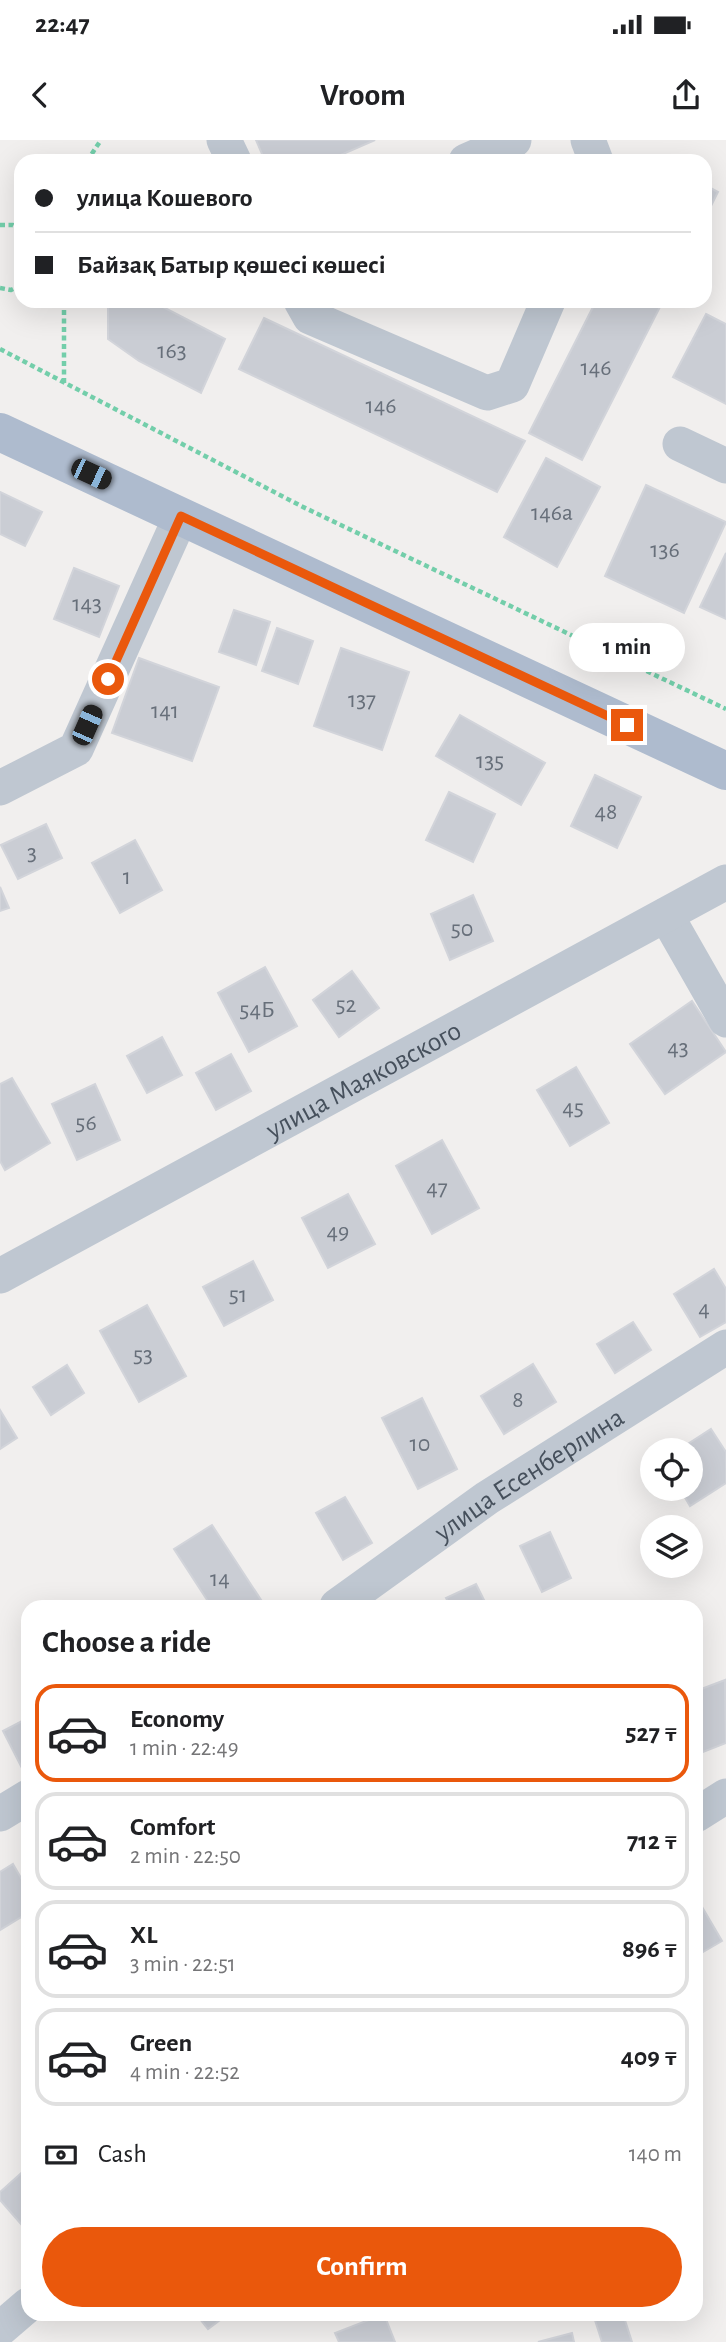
<!DOCTYPE html>
<meta charset="utf-8">
<style>
:root{--surface:#fff;--page:#f6f6f6;--text:#202124;--muted:#757577;--line:#e0e0e0;--accent:#ea580c}
body{margin:0;font-family:"Alegreya Sans",sans-serif;background:var(--page);color:var(--text);height:100vh;display:flex;flex-direction:column;font-size:26px;white-space:nowrap}
*{box-sizing:border-box;margin:0}
p{font-size:23px;color:var(--muted)}
.icon{flex:none;width:38px;height:38px;fill:none;stroke:currentColor;stroke-width:2;stroke-linecap:round;stroke-linejoin:round}
.map{position:relative;flex:1;overflow:hidden}
.sheet{position:absolute;left:21px;top:1460px;width:682px;height:721px;display:flex;flex-direction:column;background:var(--surface);border-radius:21px;box-shadow:0 7px 28px #0002}
.sheet>*{flex:none}
.guide{position:absolute;left:14px;top:14px;width:698px;height:154px;border-radius:21px;box-shadow:0 7px 28px #0002;display:grid;align-content:center;height:154px;padding:0 21px;background:var(--surface)}
.tools{position:absolute;left:640px;top:1298px;display:grid;gap:14px}
.tools a{display:grid;place-items:center;width:63px;height:63px;border-radius:50%;background:var(--surface);box-shadow:0 7px 28px #0002;font-size:35px}
.end{position:absolute;width:32px;height:32px;margin:-16px;border:9px solid #ea580c;background:#fff;box-shadow:0 0 0 4px #fff}
.from{border-radius:50%}
.bubble{position:absolute;height:49px;border-radius:24px;background:var(--surface);box-shadow:0 7px 28px #0002;font-size:23px;font-weight:700;line-height:49px;text-align:center}
.car{position:absolute;width:21px;height:42px;margin:-21px -10px;border-radius:9px;box-shadow:0 0 5px 2px #0007;background:linear-gradient(#222 24%,#8ab4d8 0 40%,#222 0 76%,#8ab4d8 0 86%,#222 0)}
.guide b{display:flex;align-items:center;gap:24px;height:66px;font-size:26px}
.guide b+b{border-top:2px solid var(--line)}
.guide i{width:18px;height:18px;background:var(--text)}
ul{padding:0;list-style:none}
li{display:flex;align-items:center;gap:21px;height:98px;margin:0 14px 10px;padding:0 7px;border:4px solid var(--line);border-radius:21px}
li div{flex:1}
li b{display:block;font-size:26px}
li em{font-style:normal;font-weight:700}
li.on{border-color:var(--accent)}
li>.icon{width:63px;height:63px;stroke-width:1.5}
h2{padding:0 21px;font-size:32px;line-height:84px}
.pay{display:flex;align-items:center;gap:18px;height:77px;padding:0 21px;font-size:26px}
.pay p{margin-inline-start:auto}
.primary-button{display:flex;gap:14px;margin-top:auto;padding:14px 21px}
.primary-button a{flex:1;height:80px;border-radius:42px;background:var(--accent);color:#fff;font-size:28px;font-weight:700;line-height:80px;text-align:center}
.status{display:flex;justify-content:space-between;align-items:center;height:49px;padding:0 35px;background:var(--surface);direction:ltr}
.status svg{height:19px;fill:currentColor}
header{display:flex;justify-content:space-between;align-items:center;height:91px;padding:0 21px;background:var(--surface);font-size:32px;font-weight:700}
.map>svg:first-child{display:block}
.building{fill:#cacdd4;stroke:#d2d4da;stroke-width:2}
.lines{fill:none;stroke-linecap:round;stroke-linejoin:round}
.path{stroke:#73ceaa;stroke-width:4.5;stroke-dasharray:5 3.5;stroke-linecap:butt}
.minor{stroke:#bfc7d1;stroke-width:35}
.major{stroke:#aebbce;stroke-width:38}
.route{stroke:#ea580c;stroke-width:9}
.labels{text-anchor:middle;stroke-width:5;stroke-linejoin:round;paint-order:stroke}
.number-label{font-size:24px;fill:#676f7a}
.street-label{font-size:28px;fill:#46505c;stroke:#fff}
</style>
<div class="status"><b>22:47</b><svg viewBox="0 0 49 12"><path d="M0 12V9h3v3zM5 12V6h3v6zM10 12V3h3v9zM15 12V0h3v12zM26 1h20v11H26zM47 4h2v5h-2z"/></svg></div>
<header><svg class="icon" aria-label="back" viewBox="0 0 24 24"><path d="M15 5l-7 7 7 7"/></svg>Vroom<svg class="icon" aria-label="share" viewBox="0 0 24 24"><path d="M12 15V3M7 8l5-5 5 5M5 13v7h14v-7"/></svg></header>
<div class="map">
<svg width="726" height="2202" viewBox="0 0 726 2202">
<rect width="100%" height="100%" fill="#f1efee"/>
<!-- building -->
<g class="building">
<polygon points="256,0 375,0 327,21 265,21"/>
<polygon points="705,45 718,52 705,78"/>
<polygon points="108,161 160,161 159,165 225,199 201,253 139,221 108,199"/>
<polygon points="596,161 663,161 582,320 529,293"/>
<polygon points="706,174 726,184 726,264 673,237"/>
<polygon points="264,178 525,301 497,352 239,229"/>
<polygon points="546,318 600,347 557,427 504,397"/>
<polygon points="646,345 726,382 684,473 605,436"/>
<polygon points="0,352 42,372 25,406 0,394"/>
<polygon points="726,413 726,479 700,467"/>
<polygon points="74,428 119,446 99,497 54,479"/>
<polygon points="234,470 270,482 256,525 219,512"/>
<polygon points="277,488 313,501 298,544 262,531"/>
<polygon points="341,508 409,532 382,610 314,586"/>
<polygon points="139,518 219,547 192,621 112,593"/>
<polygon points="460,575 545,623 521,665 436,616"/>
<polygon points="595,635 641,657 617,708 571,686"/>
<polygon points="449,652 495,674 473,722 426,700"/>
<polygon points="46,684 62,718 18,739 1,705"/>
<polygon points="135,700 162,750 120,773 92,723"/>
<polygon points="0,747 9,768 0,771"/>
<polygon points="473,755 493,801 450,820 431,774"/>
<polygon points="265,827 297,886 249,912 218,853"/>
<polygon points="352,831 379,868 339,897 313,860"/>
<polygon points="692,861 726,912 665,954 630,904"/>
<polygon points="162,897 182,935 147,953 127,916"/>
<polygon points="231,914 251,951 216,970 196,933"/>
<polygon points="576,927 609,983 570,1006 537,950"/>
<polygon points="12,938 50,1003 5,1030 0,1021 0,944"/>
<polygon points="95,944 120,1000 77,1020 52,964"/>
<polygon points="442,1000 479,1068 432,1094 396,1026"/>
<polygon points="348,1054 375,1104 328,1128 302,1078"/>
<polygon points="253,1121 273,1160 224,1186 203,1147"/>
<polygon points="714,1129 726,1149 726,1182 700,1197 674,1154"/>
<polygon points="147,1165 186,1236 139,1262 100,1191"/>
<polygon points="633,1182 651,1210 615,1233 597,1204"/>
<polygon points="533,1224 556,1262 504,1294 481,1256"/>
<polygon points="67,1225 84,1253 51,1275 33,1247"/>
<polygon points="422,1258 457,1329 418,1349 382,1278"/>
<polygon points="0,1270 17,1298 0,1309"/>
<polygon points="711,1289 726,1312 726,1343 690,1366 680,1349 691,1349 691,1311 677,1311"/>
<polygon points="345,1357 372,1403 343,1420 316,1373"/>
<polygon points="212,1385 265,1466 211,1466 174,1409"/>
<polygon points="550,1392 571,1438 542,1452 520,1406"/>
<polygon points="476,1444 487,1466 450,1466 446,1458"/>
<polygon points="725,1540 726,1603 703,1612 696,1595 696,1551"/>
<polygon points="28,1578 28,1632 25,1634 3,1591"/>
<polygon points="13,1724 28,1750 28,1773 0,1790 0,1732"/>
<polygon points="698,1760 722,1801 696,1816 696,1761"/>
<polygon points="28,2027 28,2092 0,2060 0,2052"/>
<polygon points="196,2174 228,2174 208,2189"/>
<polygon points="384,2174 395,2202 339,2202 335,2193"/>
<polygon points="593,2174 623,2174 632,2202 602,2202"/>
<polygon points="572,2193 574,2202 538,2202"/>
</g>
<g class="lines">
<!-- path -->
<g class="path">
<polyline points="87,21 101,0"/>
<polyline points="0,85 13,85 21,89"/>
<polyline points="0,148 11,150 21,145"/>
<polyline points="0,209 301,366 726,569"/>
<polyline points="64,243 64,161"/>
</g>
<!-- minor -->
<g class="minor">
<polyline points="224,0 234,21"/>
<polyline points="588,0 596,21"/>
<polyline points="466,21 514,0"/>
<polyline points="301,161 310,177 487,253 512,245 548,161"/>
<polyline points="680,304 726,326"/>
<polyline points="0,648 76,609 181,376"/>
<polyline points="666,775 726,880"/>
<path id="s1" d="M 0,1136 L 726,742"/>
<path id="s2" d="M 337,1466 L 487,1358 L 726,1207"/>
<polyline points="0,1674 28,1657"/>
<polyline points="696,1675 726,1656"/>
<polyline points="0,2189 28,2165"/>
</g>
<!-- major -->
<polyline class="major" points="0,292 726,631"/>
</g>
<g class="lines">
<!-- route -->
<polyline class="route" points="108,539 181,376 627,585"/>
</g>
<g class="labels">
<!-- number labels -->
<g class="number-label">
<text x="172" y="218">163</text>
<text x="596" y="235">146</text>
<text x="381" y="273">146</text>
<text x="552" y="380">146а</text>
<text x="665" y="417">136</text>
<text x="87" y="471">143</text>
<text x="362" y="567">137</text>
<text x="165" y="578">141</text>
<text x="490" y="628">135</text>
<text x="606" y="679">48</text>
<text x="32" y="720">3</text>
<text x="127" y="744">1</text>
<text x="462" y="796">50</text>
<text x="346" y="872">52</text>
<text x="257" y="877">54Б</text>
<text x="678" y="915">43</text>
<text x="573" y="975">45</text>
<text x="86" y="990">56</text>
<text x="437" y="1055">47</text>
<text x="338" y="1099">49</text>
<text x="238" y="1162">51</text>
<text x="704" y="1176">4</text>
<text x="143" y="1222">53</text>
<text x="518" y="1267">8</text>
<text x="420" y="1311">10</text>
<text x="220" y="1446">14</text>
</g>
<!-- street labels -->
<g class="street-label">
<text dy="10" stroke="none"><textPath href="#s1" startOffset="413">улица Маяковского</textPath></text>
<text dy="10" stroke="none"><textPath href="#s2" startOffset="233">улица Есенберлина</textPath></text>
</g>
</g>
</svg>
<div class="tools">
<a><svg class="icon" aria-label="locate" viewBox="0 0 24 24"><circle cx="12" cy="12" r="6"/><path d="M12 2v4M12 18v4M2 12h4M18 12h4"/></svg></a>
<a><svg class="icon" aria-label="layers" viewBox="0 0 24 24"><path d="M12 4l9 5-9 5-9-5zM3 14l9 5 9-5"/></svg></a>
</div>
<i class="end from" style="left:108px;top:539px"></i>
<i class="end" style="left:627px;top:585px"></i>
<div class="bubble" style="left:569px;top:483px;width:116px">1 min</div>
<i class="car" style="left:91px;top:334px;rotate:115deg"></i>
<i class="car" style="left:87px;top:585px;rotate:24deg"></i>
<div class="guide">
<b><i class="from"></i>улица Кошевого</b>
<b><i></i>Байзақ Батыр қөшесі көшесі</b>
</div>
<section class="sheet">
<h2>Choose a ride</h2>
<ul>
<li class="on"><svg class="icon" aria-label="car" viewBox="0 0 24 24"><path d="M5 17H2v-5l4-1 3-4h7l3 4 3 1v5h-3M9 17h6M6 11h13"/><circle cx="7" cy="17" r="2"/><circle cx="17" cy="17" r="2"/></svg><div><b>Economy</b><p>1 min · 22:49</p></div><em>527 ₸</em></li>
<li><svg class="icon" aria-label="car" viewBox="0 0 24 24"><path d="M5 17H2v-5l4-1 3-4h7l3 4 3 1v5h-3M9 17h6M6 11h13"/><circle cx="7" cy="17" r="2"/><circle cx="17" cy="17" r="2"/></svg><div><b>Comfort</b><p>2 min · 22:50</p></div><em>712 ₸</em></li>
<li><svg class="icon" aria-label="car" viewBox="0 0 24 24"><path d="M5 17H2v-5l4-1 3-4h7l3 4 3 1v5h-3M9 17h6M6 11h13"/><circle cx="7" cy="17" r="2"/><circle cx="17" cy="17" r="2"/></svg><div><b>XL</b><p>3 min · 22:51</p></div><em>896 ₸</em></li>
<li><svg class="icon" aria-label="car" viewBox="0 0 24 24"><path d="M5 17H2v-5l4-1 3-4h7l3 4 3 1v5h-3M9 17h6M6 11h13"/><circle cx="7" cy="17" r="2"/><circle cx="17" cy="17" r="2"/></svg><div><b>Green</b><p>4 min · 22:52</p></div><em>409 ₸</em></li>
</ul>
<div class="pay"><svg class="icon" aria-label="cash" viewBox="0 0 24 24"><path d="M3 7h18v10H3z"/><circle cx="12" cy="12" r="2"/></svg>Cash<p>140 m</p></div>
<div class="primary-button"><a>Confirm</a></div>
</section>
</div>
